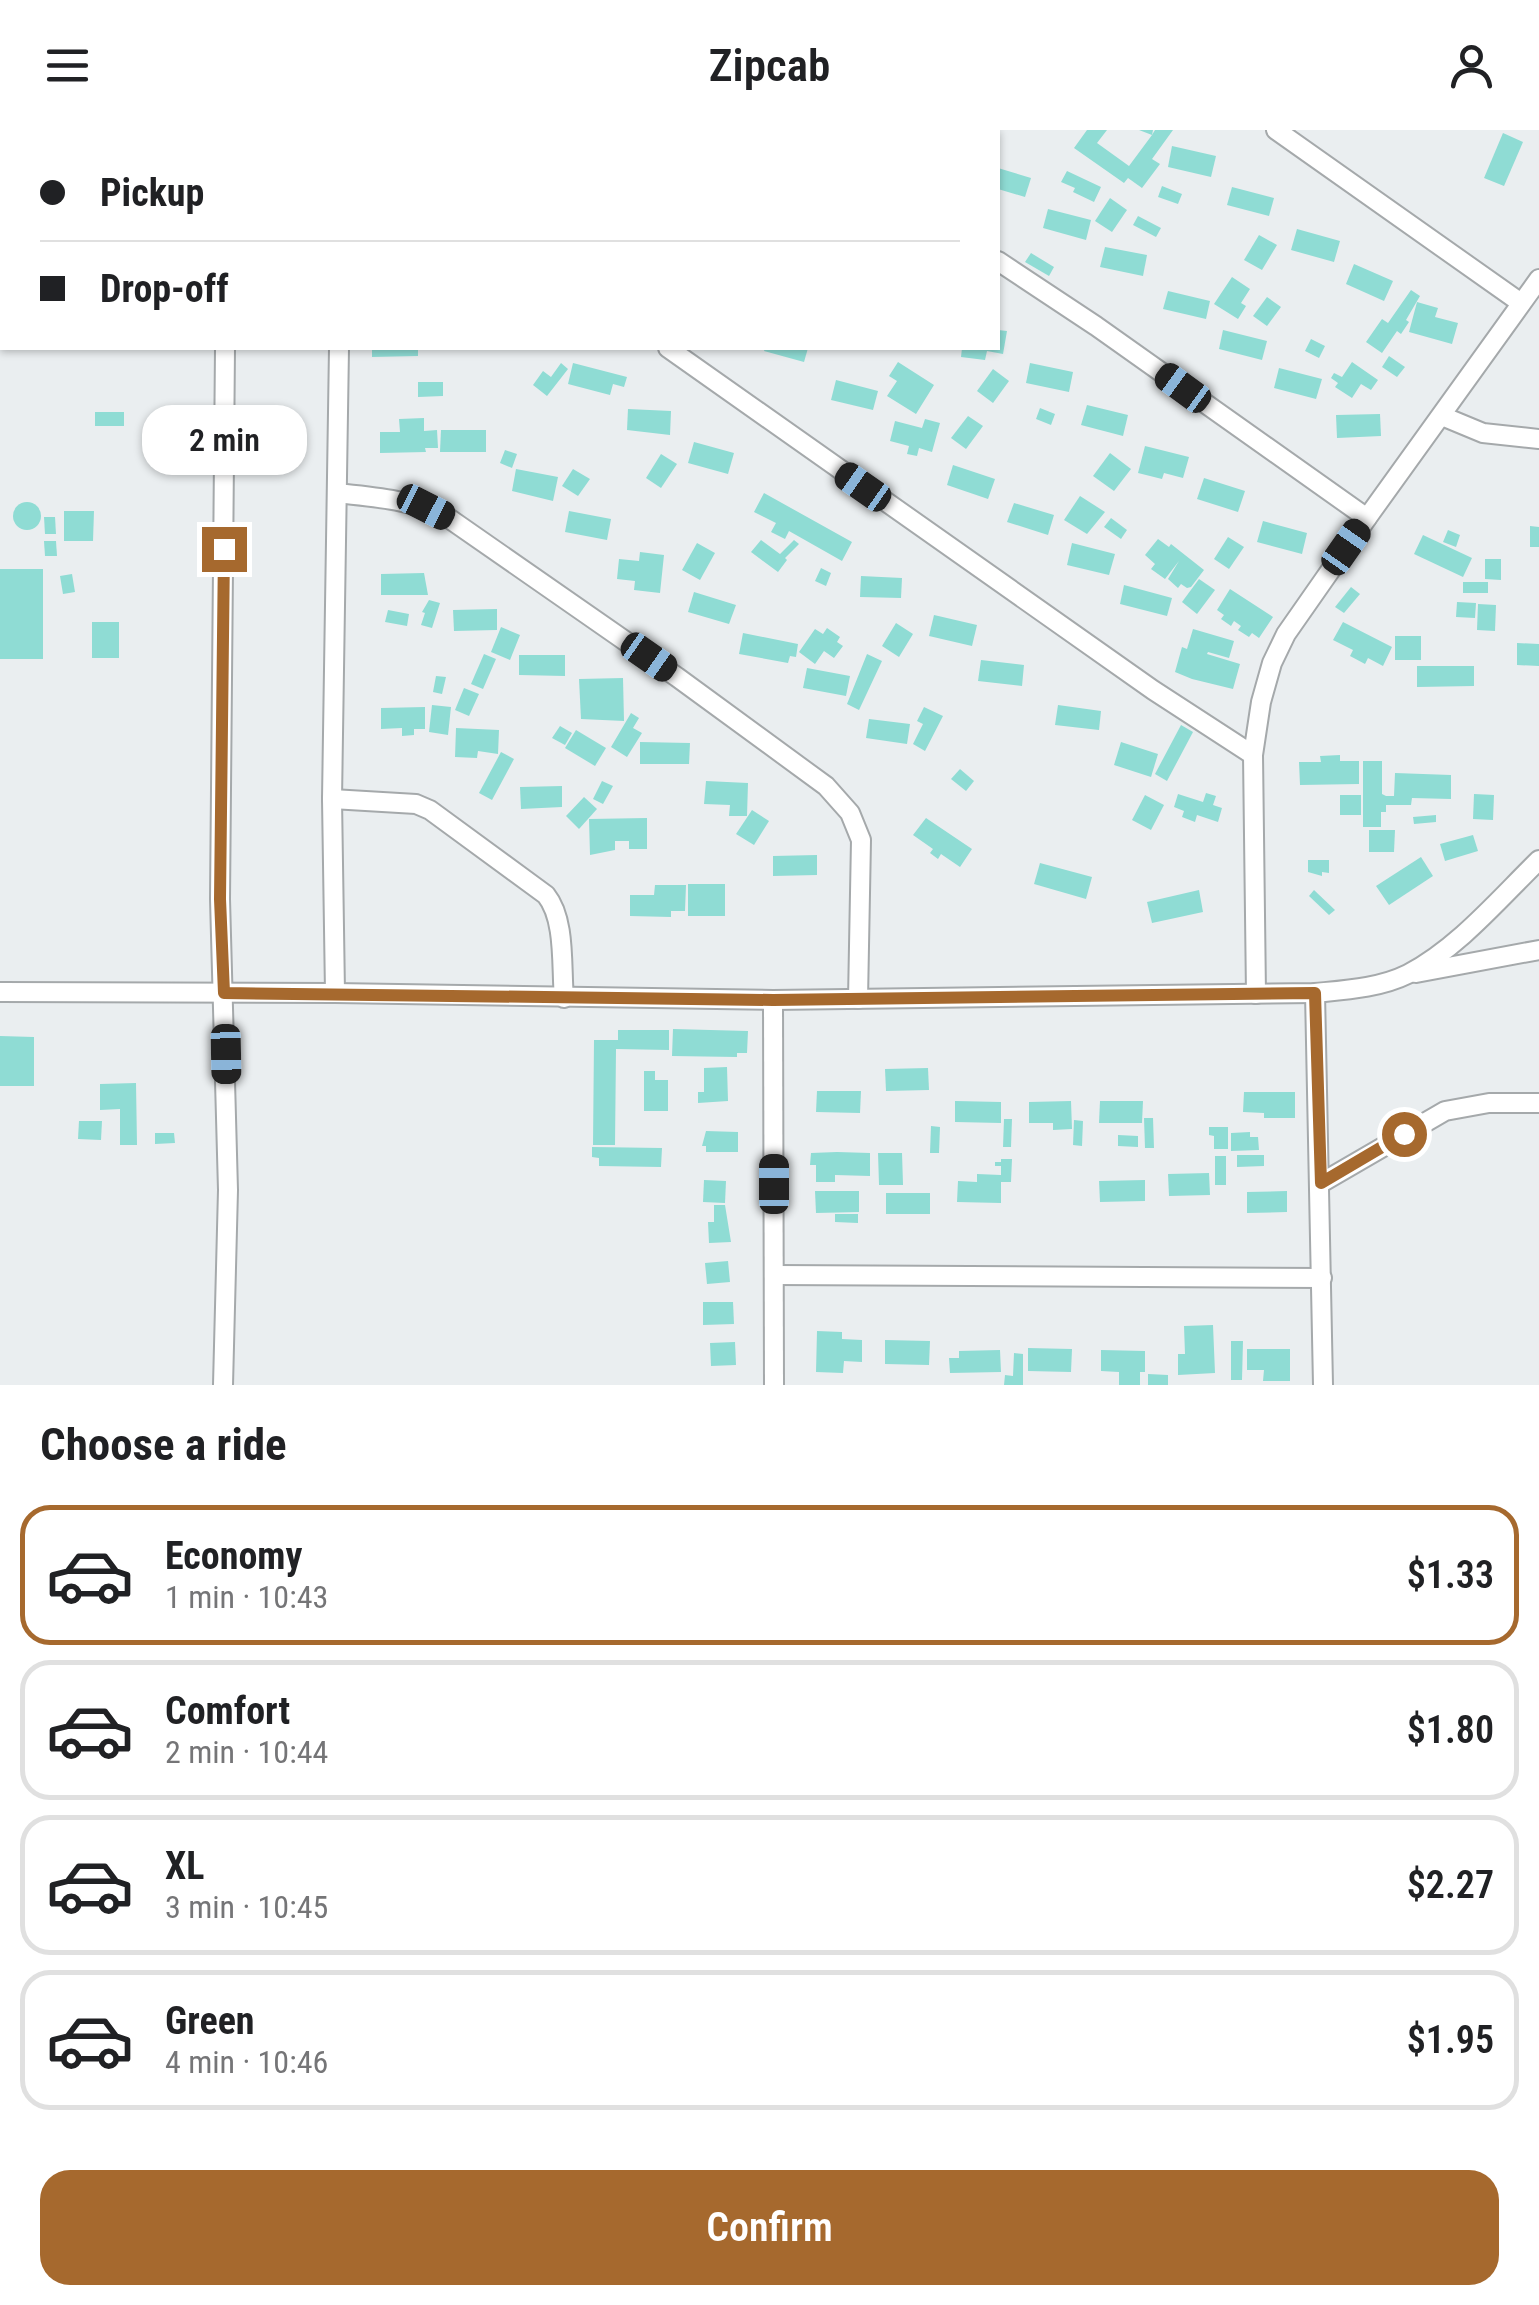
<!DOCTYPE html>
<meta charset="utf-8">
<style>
:root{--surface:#fff;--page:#f2f2f2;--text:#202124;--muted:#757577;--line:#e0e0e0;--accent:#a6692e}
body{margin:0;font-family:"Roboto Condensed",sans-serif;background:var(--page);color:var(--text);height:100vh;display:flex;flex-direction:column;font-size:38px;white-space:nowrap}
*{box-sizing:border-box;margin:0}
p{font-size:32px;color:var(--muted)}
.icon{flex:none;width:55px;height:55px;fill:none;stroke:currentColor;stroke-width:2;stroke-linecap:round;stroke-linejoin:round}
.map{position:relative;height:1255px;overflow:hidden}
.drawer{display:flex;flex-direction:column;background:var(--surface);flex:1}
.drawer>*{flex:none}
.top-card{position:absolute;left:0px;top:0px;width:1000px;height:220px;box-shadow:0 2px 8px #0004;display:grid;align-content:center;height:220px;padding:0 40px;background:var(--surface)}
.end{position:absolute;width:45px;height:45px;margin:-22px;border:12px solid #a6692e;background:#fff;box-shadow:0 0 0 5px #fff}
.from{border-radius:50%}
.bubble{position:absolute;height:70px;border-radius:30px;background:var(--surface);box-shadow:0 2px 8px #0004;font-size:32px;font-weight:600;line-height:70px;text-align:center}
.car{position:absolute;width:30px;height:60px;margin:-30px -15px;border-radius:12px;box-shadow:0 0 8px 2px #0007;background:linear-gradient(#222 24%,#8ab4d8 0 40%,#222 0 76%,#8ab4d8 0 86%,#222 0)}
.top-card b{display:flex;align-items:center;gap:35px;height:95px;font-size:38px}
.top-card b+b{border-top:2px solid var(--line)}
.top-card i{width:25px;height:25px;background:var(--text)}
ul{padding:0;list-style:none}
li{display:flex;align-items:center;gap:30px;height:140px;margin:0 20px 15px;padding:0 20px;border:5px solid var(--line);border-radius:30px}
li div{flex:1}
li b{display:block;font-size:38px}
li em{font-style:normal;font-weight:600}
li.current{border-color:var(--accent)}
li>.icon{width:90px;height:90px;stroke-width:1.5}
h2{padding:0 40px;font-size:45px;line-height:120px}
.button{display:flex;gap:20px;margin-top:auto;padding:20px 40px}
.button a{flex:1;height:115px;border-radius:30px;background:var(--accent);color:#fff;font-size:40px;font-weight:600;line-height:115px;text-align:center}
header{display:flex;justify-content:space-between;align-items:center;height:130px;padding:0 40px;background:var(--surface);font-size:45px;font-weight:600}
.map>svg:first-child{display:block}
.building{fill:#8fdcd4}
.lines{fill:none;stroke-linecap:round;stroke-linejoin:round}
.minor-casing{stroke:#a5a9ab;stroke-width:22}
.minor{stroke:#fff;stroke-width:18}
.route{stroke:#a6692e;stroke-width:12}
</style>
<header><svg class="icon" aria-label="menu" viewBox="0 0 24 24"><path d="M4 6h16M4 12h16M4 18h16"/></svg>Zipcab<svg class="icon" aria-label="person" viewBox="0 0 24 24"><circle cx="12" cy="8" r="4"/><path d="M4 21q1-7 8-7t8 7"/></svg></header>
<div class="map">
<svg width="1539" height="1255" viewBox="0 0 1539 1255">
<rect width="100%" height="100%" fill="#eaeef0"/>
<!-- building -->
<g class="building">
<polygon points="1087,0 1107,0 1097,13 1129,36 1152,5 1139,0 1153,0 1152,5 1155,0 1173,0 1152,29 1160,34 1142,58 1128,48 1124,53 1074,18"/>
<polygon points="1503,3 1523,12 1504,56 1484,48"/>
<polygon points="1172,16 1216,26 1211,47 1168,37"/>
<polygon points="998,38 1031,48 1025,67 998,59"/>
<polygon points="1067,41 1101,57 1094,72 1073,62 1075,58 1061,52"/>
<polygon points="1162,56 1182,64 1178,74 1158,67"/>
<polygon points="1232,57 1274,68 1269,86 1227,75"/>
<polygon points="1110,68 1127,80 1112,102 1095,91"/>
<polygon points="1048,79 1091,90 1086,110 1043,98"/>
<polygon points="1138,86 1161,98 1156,107 1133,95"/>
<polygon points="1297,99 1340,111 1334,132 1291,120"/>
<polygon points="1259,105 1277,115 1262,140 1244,130"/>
<polygon points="1105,117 1147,125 1143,146 1100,137"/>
<polygon points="1031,123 1054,137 1049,146 1025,132"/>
<polygon points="1354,134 1393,151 1384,171 1346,154"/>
<polygon points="1232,147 1250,159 1241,173 1246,176 1238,189 1214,174"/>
<polygon points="1411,160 1420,166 1406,190 1409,192 1401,204 1397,201 1382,223 1366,212 1382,189 1388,193"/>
<polygon points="1168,161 1210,171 1206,189 1163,179"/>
<polygon points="1267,167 1281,177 1267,196 1253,186"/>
<polygon points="1417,172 1438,178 1435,187 1458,193 1452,214 1409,202"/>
<polygon points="998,200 1007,201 1003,224 987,221 985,230 961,227 962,218 998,218"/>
<polygon points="1223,200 1267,211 1262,230 1219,219"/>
<polygon points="1311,209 1325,216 1319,228 1305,221"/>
<polygon points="372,218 418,218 418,226 372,227"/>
<polygon points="765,218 808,218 804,232 764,221"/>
<polygon points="1389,226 1405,237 1397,247 1382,237"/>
<polygon points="898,232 934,255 916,284 887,266 897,251 889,246"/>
<polygon points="1352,232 1378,250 1371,260 1361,254 1352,268 1335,257 1338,253 1331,248 1334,243 1342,247"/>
<polygon points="561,233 568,239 547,266 533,255 543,241 551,247"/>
<polygon points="573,233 627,247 624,257 613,254 610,265 568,254"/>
<polygon points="1030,233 1073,242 1069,262 1026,253"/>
<polygon points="1279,238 1322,249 1316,269 1274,258"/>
<polygon points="993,239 1009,251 993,273 977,261"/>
<polygon points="836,250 878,261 873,280 831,270"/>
<polygon points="418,252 443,252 443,266 418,267"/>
<polygon points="1087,275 1128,285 1123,306 1081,295"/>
<polygon points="1040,278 1055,284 1051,295 1036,289"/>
<polygon points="628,279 671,281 670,305 627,300"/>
<rect x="95" y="282" width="29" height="14"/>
<polygon points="1380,284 1381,306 1337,308 1336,285"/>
<polygon points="968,286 983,296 966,319 951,308"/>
<polygon points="424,288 424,301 437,300 438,318 425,318 426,322 380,323 380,302 400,302 399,289"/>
<polygon points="925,289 940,293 932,322 919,318 917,326 907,324 909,316 890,311 895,291 922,298"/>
<polygon points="441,300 486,300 486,322 440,322"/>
<polygon points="694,312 734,323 728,344 688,333"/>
<polygon points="1145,316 1189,327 1183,348 1164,343 1162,349 1138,343"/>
<polygon points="505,320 517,324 512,338 500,333"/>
<polygon points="1110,323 1131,339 1114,361 1093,346"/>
<polygon points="661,324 677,334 661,358 646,348"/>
<polygon points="953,335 995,349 988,369 947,355"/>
<polygon points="516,339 558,347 553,371 512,361"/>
<polygon points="573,339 590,349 578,366 562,356"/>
<polygon points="1204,348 1245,361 1238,382 1197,369"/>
<polygon points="764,363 852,412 842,431 789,401 785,409 771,402 776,393 754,382"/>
<polygon points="1080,366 1105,382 1087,404 1064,390"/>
<circle cx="27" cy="386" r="14"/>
<polygon points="1014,373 1054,385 1048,405 1007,392"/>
<polygon points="64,381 94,381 93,411 64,411"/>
<polygon points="569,381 611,389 607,410 565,402"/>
<polygon points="44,387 55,387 56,404 45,404"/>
<polygon points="1111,388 1127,400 1121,409 1104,397"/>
<polygon points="1263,391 1307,403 1302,424 1257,412"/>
<polygon points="1530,396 1539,397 1539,417 1530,417"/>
<polygon points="1448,400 1460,405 1456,417 1443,412"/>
<polygon points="1423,405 1472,428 1463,447 1414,424"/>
<polygon points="1228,407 1244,417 1229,439 1214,429"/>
<polygon points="1158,409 1169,417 1171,414 1204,440 1191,457 1187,458 1181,454 1178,458 1168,449 1179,431 1165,449 1151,439 1155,434 1145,425"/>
<polygon points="761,410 780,424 794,410 799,414 785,428 787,430 778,442 751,422"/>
<polygon points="44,411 56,411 57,426 45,426"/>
<polygon points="697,413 715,423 700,450 682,440"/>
<polygon points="1072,413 1115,424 1109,445 1067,435"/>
<polygon points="640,422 664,425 660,463 634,460 635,451 617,449 619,429 639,431"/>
<polygon points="1485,429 1501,429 1501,450 1485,449"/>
<polygon points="821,438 831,443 826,456 815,451"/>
<rect x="0" y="439" width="43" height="90"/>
<polygon points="424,443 428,465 381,465 381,444"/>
<polygon points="72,444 75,462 63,464 60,446"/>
<polygon points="861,446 902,448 901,468 860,467"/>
<polygon points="1199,449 1215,460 1197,484 1182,472"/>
<rect x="1463" y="452" width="25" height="11"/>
<polygon points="1124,455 1172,468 1167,486 1120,474"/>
<polygon points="1351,457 1360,464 1344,483 1335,477"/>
<polygon points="1230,459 1273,487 1259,508 1252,503 1249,507 1238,500 1241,496 1234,491 1231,496 1221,489 1224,485 1217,480"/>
<polygon points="694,462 736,475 729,494 688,482"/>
<polygon points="429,470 440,473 432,498 421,495 425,483 422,482"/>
<polygon points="1457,472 1476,473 1475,488 1456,487"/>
<polygon points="1478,474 1496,475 1495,501 1477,500"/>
<polygon points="497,479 497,500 454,501 453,480"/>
<polygon points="388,480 409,484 407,496 385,492"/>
<polygon points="934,485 977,495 972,516 929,506"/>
<rect x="92" y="492" width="27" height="36"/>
<polygon points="1343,492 1392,517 1383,536 1368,528 1365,534 1350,526 1353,520 1333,510"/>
<polygon points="896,493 913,504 899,527 882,516"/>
<polygon points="501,497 520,505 510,530 491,522"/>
<polygon points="827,498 840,507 837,512 843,516 834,528 824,521 815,534 799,522 815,499 823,504"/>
<polygon points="1193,499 1234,511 1229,528 1208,522 1207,524 1240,534 1233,559 1192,549 1175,542 1182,517 1187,519"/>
<polygon points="743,503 798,514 796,527 790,526 788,533 739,524"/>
<rect x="1395" y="506" width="26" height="24"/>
<polygon points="1517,513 1539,514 1539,536 1517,535"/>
<polygon points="484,524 496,529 483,559 471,554"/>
<polygon points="867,524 882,531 859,580 847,574"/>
<polygon points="519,525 565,525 565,546 519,545"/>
<polygon points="981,530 1024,535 1022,556 978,551"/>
<polygon points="1417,536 1474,536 1474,556 1417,557"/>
<polygon points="807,538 850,546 846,566 803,558"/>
<polygon points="436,546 446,547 442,564 433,562"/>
<polygon points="623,548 624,591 581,589 579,549"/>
<polygon points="464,558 479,564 469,586 455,580"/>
<polygon points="432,575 451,577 448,605 429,602"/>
<polygon points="1058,575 1101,581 1099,600 1055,595"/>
<polygon points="425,577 425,599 414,599 414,605 402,606 402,598 381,599 381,578"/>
<polygon points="924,577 943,586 925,621 913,614 923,594 917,591"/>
<polygon points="631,583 639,588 633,598 642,603 627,627 611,617"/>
<polygon points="869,589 910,594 907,614 866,608"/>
<polygon points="1181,595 1193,602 1167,651 1155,644"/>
<polygon points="560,596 572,603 565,615 552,608"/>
<polygon points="456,598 499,600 498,624 478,621 477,628 455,627"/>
<polygon points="576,600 606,618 595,636 565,618"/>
<polygon points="640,612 690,613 689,634 640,634"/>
<polygon points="1121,612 1158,624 1151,647 1114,635"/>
<polygon points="501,622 514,629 492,670 479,663"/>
<polygon points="1340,625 1340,631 1359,631 1359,654 1300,655 1299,632 1321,632 1320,626"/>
<polygon points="1363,631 1382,631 1382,664 1386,666 1394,666 1395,643 1451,645 1451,669 1412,668 1411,675 1386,675 1386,682 1381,682 1381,697 1363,697"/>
<polygon points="960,639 974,651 966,661 951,649"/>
<polygon points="602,651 613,656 603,674 593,669"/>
<polygon points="706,651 748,653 747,686 729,686 730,675 704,674"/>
<polygon points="562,656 562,677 521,679 520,657"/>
<polygon points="1206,663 1216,666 1213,675 1222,678 1218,692 1197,685 1195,692 1182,687 1184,681 1174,677 1178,664 1203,672"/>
<polygon points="1474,664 1494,665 1493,690 1473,689"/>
<polygon points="1145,665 1164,675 1151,700 1132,690"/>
<rect x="1340" y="665" width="21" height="20"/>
<polygon points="584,667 597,679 579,699 566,686"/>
<polygon points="752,680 769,691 754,715 736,704"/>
<polygon points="1436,685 1436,692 1414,694 1413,687"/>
<polygon points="647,688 647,719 629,719 629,711 615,711 615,720 590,725 589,689"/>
<polygon points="926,688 972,719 960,737 941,724 938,729 930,723 933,719 913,705"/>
<polygon points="1369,700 1395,700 1394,722 1369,722"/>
<polygon points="1473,705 1478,721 1445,731 1440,714"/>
<polygon points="817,725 817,745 773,746 773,726"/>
<polygon points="1421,727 1433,746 1389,775 1376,756"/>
<polygon points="1308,730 1329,730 1329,743 1322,742 1322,746 1308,742"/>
<polygon points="1040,733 1092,747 1086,769 1034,754"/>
<rect x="688" y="754" width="37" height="32"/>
<polygon points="655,755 686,755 685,781 671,781 671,787 630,786 630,765 654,765"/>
<polygon points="1199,760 1203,782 1152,793 1147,772"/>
<polygon points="1314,760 1335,780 1329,785 1309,766"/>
<polygon points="673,899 748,901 747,923 737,923 737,927 672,926"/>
<polygon points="618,900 669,900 669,920 616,919 615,1015 593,1015 594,910 618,910"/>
<polygon points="0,906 34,907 34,956 0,956"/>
<polygon points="727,937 728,971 698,973 698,962 704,962 704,938"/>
<polygon points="928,938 929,960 886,961 885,939"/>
<polygon points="644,941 655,941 655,950 668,950 668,981 644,981"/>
<polygon points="136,953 137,1015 120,1015 120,979 100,980 100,954"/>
<polygon points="817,961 861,961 860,983 816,982"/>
<polygon points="1244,962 1295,962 1295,988 1264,988 1264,983 1243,982"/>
<polygon points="955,971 1001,972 1001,993 955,992"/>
<polygon points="1071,971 1072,999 1053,1000 1053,993 1029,993 1029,972"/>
<polygon points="1100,971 1143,971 1142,993 1099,993"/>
<polygon points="1144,988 1153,988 1154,1018 1145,1018"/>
<polygon points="1004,989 1012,989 1011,1017 1003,1017"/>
<polygon points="1074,990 1083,991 1082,1016 1073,1015"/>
<polygon points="79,991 102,991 101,1010 78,1009"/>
<polygon points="931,996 940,997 939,1023 930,1023"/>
<polygon points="1209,997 1228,997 1228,1019 1214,1019 1214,1006 1209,1005"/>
<polygon points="706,1001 738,1002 738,1022 706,1022 706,1016 702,1016"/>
<polygon points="1250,1002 1250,1007 1258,1007 1259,1020 1231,1021 1231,1003"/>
<polygon points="155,1003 174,1003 175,1013 155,1014"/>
<polygon points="1118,1005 1138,1006 1138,1017 1118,1016"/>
<polygon points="592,1017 662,1018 661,1037 599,1036 599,1028 592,1027"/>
<polygon points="837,1022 870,1023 870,1046 835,1045 835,1052 816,1052 816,1035 810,1035 811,1023"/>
<polygon points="878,1023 902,1023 903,1055 879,1055"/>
<polygon points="1237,1025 1264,1025 1264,1036 1237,1037"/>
<rect x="1215" y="1026" width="11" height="29"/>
<polygon points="1001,1029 1012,1029 1011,1052 1001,1052 1001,1073 957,1072 958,1051 977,1052 977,1044 1001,1045 1001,1036 995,1036 995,1032 1001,1032"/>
<polygon points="1209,1043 1210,1065 1169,1066 1168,1044"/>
<polygon points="704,1050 726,1051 725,1073 703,1072"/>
<polygon points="1145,1050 1145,1071 1100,1072 1099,1051"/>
<polygon points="815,1061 859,1061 859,1082 816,1083"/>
<polygon points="1287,1061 1287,1082 1247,1083 1247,1062"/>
<rect x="886" y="1063" width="44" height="21"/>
<polygon points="714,1075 725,1075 731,1112 709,1113 708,1092 714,1092"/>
<polygon points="835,1084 858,1084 858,1093 835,1092"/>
<polygon points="728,1131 730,1152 707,1154 705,1133"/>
<polygon points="703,1172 733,1172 734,1194 703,1195"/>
<polygon points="1213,1195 1215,1243 1178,1245 1178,1224 1185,1224 1184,1196"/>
<polygon points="817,1201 842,1202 842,1209 862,1210 862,1232 844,1231 843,1243 816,1242"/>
<polygon points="885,1210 930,1211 929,1235 885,1234"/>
<polygon points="1231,1211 1243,1211 1242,1250 1231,1250"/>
<polygon points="735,1212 736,1235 711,1236 710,1213"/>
<polygon points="1028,1218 1072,1219 1071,1242 1028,1241"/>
<polygon points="1247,1219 1290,1219 1290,1251 1263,1251 1264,1240 1247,1240"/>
<polygon points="1000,1220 1001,1242 950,1243 949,1228 959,1228 959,1221"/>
<polygon points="1101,1220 1145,1221 1145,1242 1140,1242 1140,1255 1119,1255 1119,1242 1101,1241"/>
<polygon points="1014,1223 1023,1224 1023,1255 1004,1255 1005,1245 1013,1246"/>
<polygon points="1148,1244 1168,1245 1168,1255 1148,1255"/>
</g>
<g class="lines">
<defs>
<g id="minor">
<polyline points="814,0 817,2"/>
<polyline points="1276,0 1521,173"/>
<polyline points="232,2 232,0"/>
<polyline points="347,2 348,0"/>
<polyline points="998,131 1096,196 1367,388"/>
<polyline points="668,218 1153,560 1253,625"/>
<polyline points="1442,286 1483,303 1539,309"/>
<path d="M 337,363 C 375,367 412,370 447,387 L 677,547 L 826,656 L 850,683 L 861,710 L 858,869"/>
<path d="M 332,669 L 416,674 L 430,680 L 546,765 C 566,790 561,837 564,868"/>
<polyline points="1416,843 1539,820"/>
<path d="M 0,862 L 335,863 L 773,870 L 1315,863 C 1345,860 1380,858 1408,844 C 1458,818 1499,769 1539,730"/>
<polyline points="335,863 332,669 339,218"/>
<polyline points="1315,863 1323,1255"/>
<polyline points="1256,864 1253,625 1261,572 1272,533 1286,504 1367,388 1539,149"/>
<polyline points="773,870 774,1255"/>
<polyline points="1321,1053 1445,981 1489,973 1539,973"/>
<polyline points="775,1145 1322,1148"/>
<polyline points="223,1255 228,1060 220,769 225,218"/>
</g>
</defs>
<!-- minor casing -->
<use href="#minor" class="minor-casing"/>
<!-- minor -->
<use href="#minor" class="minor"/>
</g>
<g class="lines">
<!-- route -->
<polyline class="route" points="224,419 220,769 224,863 773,870 1315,863 1321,1053 1404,1004"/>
</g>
</svg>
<i class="end from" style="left:1404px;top:1004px"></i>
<i class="end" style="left:224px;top:419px"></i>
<div class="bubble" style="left:142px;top:275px;width:165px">2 min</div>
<i class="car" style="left:1183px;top:258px;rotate:306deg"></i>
<i class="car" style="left:863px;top:357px;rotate:305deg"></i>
<i class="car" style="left:426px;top:377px;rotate:117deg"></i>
<i class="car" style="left:1346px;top:417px;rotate:35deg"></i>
<i class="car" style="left:649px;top:527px;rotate:125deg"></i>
<i class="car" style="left:226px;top:924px;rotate:179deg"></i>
<i class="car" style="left:774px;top:1054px;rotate:0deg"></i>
<div class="top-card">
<b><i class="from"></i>Pickup</b>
<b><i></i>Drop-off</b>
</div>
</div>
<section class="drawer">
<h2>Choose a ride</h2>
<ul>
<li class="current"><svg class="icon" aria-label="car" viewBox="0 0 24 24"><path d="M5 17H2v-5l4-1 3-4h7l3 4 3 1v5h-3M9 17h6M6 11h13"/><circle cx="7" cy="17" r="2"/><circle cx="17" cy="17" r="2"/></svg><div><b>Economy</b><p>1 min · 10:43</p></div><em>$1.33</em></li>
<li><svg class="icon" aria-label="car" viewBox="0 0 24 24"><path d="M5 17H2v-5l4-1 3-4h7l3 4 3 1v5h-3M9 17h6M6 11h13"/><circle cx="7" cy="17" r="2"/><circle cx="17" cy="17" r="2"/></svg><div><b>Comfort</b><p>2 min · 10:44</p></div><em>$1.80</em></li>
<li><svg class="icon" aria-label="car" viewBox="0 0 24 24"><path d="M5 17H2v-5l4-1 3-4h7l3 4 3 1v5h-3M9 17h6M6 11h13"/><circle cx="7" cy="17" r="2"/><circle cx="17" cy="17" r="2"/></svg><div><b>XL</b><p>3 min · 10:45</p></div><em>$2.27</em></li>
<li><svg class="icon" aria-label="car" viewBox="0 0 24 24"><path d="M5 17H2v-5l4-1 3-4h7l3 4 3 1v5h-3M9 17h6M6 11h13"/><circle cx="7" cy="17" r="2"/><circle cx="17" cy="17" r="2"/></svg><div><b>Green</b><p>4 min · 10:46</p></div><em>$1.95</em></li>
</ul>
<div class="button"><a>Confirm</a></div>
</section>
